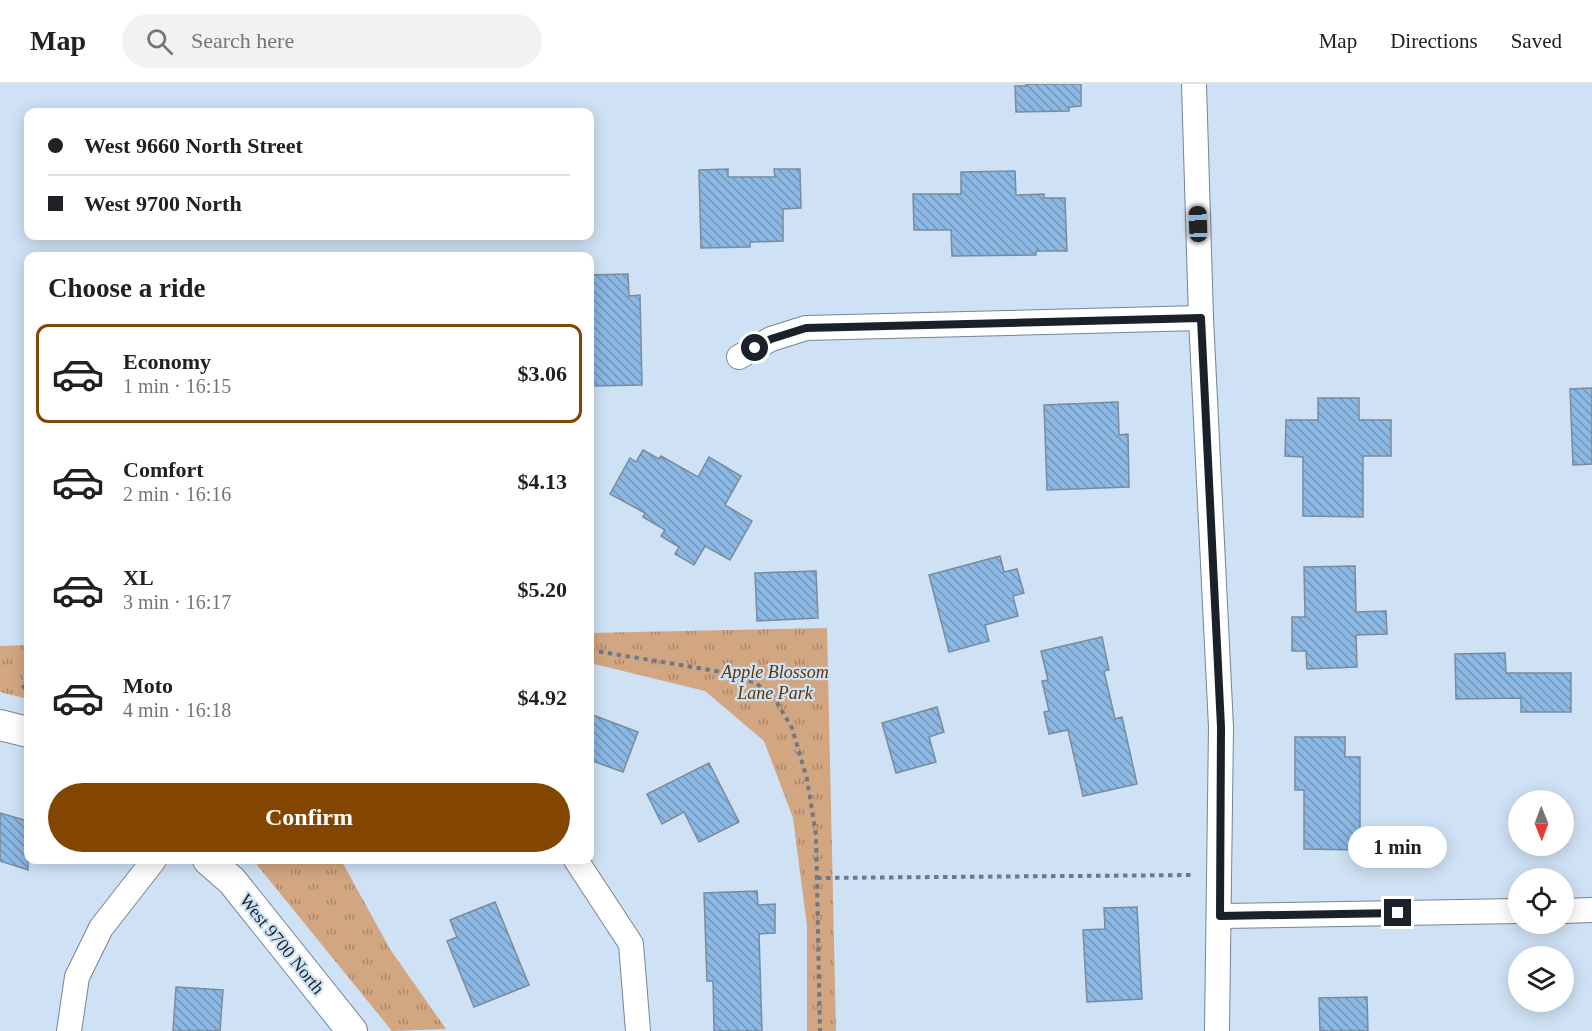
<!DOCTYPE html>
<meta charset="utf-8">
<style>
:root{--surface:#fff;--page:#f2f2f2;--text:#202124;--muted:#757577;--line:#e0e0e0;--accent:#824600}
body{margin:0;font-family:Georgia,serif;background:var(--page);color:var(--text);height:100vh;display:flex;flex-direction:column;font-size:22px;white-space:nowrap}
*{box-sizing:border-box;margin:0}
p{font-size:20px;color:var(--muted)}
.icon{flex:none;width:33px;height:33px;fill:none;stroke:currentColor;stroke-width:2;stroke-linecap:round;stroke-linejoin:round}
.map{position:relative;flex:1;overflow:hidden}
.panel{position:absolute;left:24px;top:168px;width:570px;height:612px;display:flex;flex-direction:column;background:var(--surface);border-radius:12px;box-shadow:0 3px 15px #0003}
.panel>*{flex:none}
.hud{position:absolute;left:24px;top:24px;width:570px;height:132px;border-radius:12px;box-shadow:0 3px 15px #0003;display:grid;align-content:center;height:132px;padding:0 24px;background:var(--surface)}
.needle{width:39px;rotate:179deg}
.buttons{position:absolute;left:1508px;top:706px;display:grid;gap:12px}
.buttons a{display:grid;place-items:center;width:66px;height:66px;border-radius:50%;background:var(--surface);box-shadow:0 3px 15px #0003;font-size:30px}
.end{position:absolute;width:27px;height:27px;margin:-14px;border:8px solid #1a2128;background:#fff;box-shadow:0 0 0 3px #fff}
.from{border-radius:50%}
.bubble{position:absolute;height:42px;border-radius:21px;background:var(--surface);box-shadow:0 3px 15px #0003;font-size:20px;font-weight:700;line-height:42px;text-align:center}
.car{position:absolute;width:18px;height:36px;margin:-18px -9px;border-radius:8px;box-shadow:0 0 4px 2px #0007;background:linear-gradient(#222 24%,#8ab4d8 0 40%,#222 0 76%,#8ab4d8 0 86%,#222 0)}
.hud b{display:flex;align-items:center;gap:21px;height:57px;font-size:22px}
.hud b+b{border-top:2px solid var(--line)}
.hud i{width:15px;height:15px;background:var(--text)}
ul{padding:0;list-style:none}
li{display:flex;align-items:center;gap:18px;height:99px;margin:0 12px 9px;padding:0 12px;border:3px solid transparent;border-radius:12px}
li div{flex:1}
li b{display:block;font-size:22px}
li em{font-style:normal;font-weight:700}
li.on{border-color:var(--accent)}
li>.icon{width:54px;height:54px;stroke-width:1.5}
h2{padding:0 24px;font-size:27px;line-height:72px}
.cta{display:flex;gap:12px;margin-top:auto;padding:12px 24px}
.cta a{flex:1;height:69px;border-radius:36px;background:var(--accent);color:#fff;font-size:24px;font-weight:700;line-height:69px;text-align:center}
header{display:flex;align-items:center;gap:36px;box-sizing:border-box;height:84px;padding:0 30px;background:var(--surface);border-bottom:2px solid var(--line)}
header strong{font-size:28px}
nav{display:flex;gap:33px;margin-inline-start:auto;font-size:21px}
.search{width:420px;height:54px;background:var(--page);display:flex;align-items:center;gap:15px;box-sizing:border-box;padding:0 21px;border-radius:33px;color:var(--muted);font-size:22px}
.map>svg:first-child{display:block}
.park{fill:url(#park-tufts)}
.building{fill:url(#building-back-hatch);stroke:#7a8b9c;stroke-width:1.5}
.lines{fill:none;stroke-linecap:round;stroke-linejoin:round}
.minor-casing{stroke:#748597;stroke-width:26}
.tertiary-casing{stroke:#748597;stroke-width:32}
.path{stroke:#6d7a86;stroke-width:4;stroke-dasharray:4.5 4.5;stroke-linecap:butt}
.minor{stroke:#fff;stroke-width:24}
.tertiary{stroke:#fff;stroke-width:30}
.route{stroke:#1a2128;stroke-width:8}
.labels{text-anchor:middle;stroke-width:4.5;stroke-linejoin:round;paint-order:stroke}
.park-label{font-size:18px;font-style:italic;fill:#623401;stroke:#cfe2f5}
.street-label{font-size:18px;fill:#1a2128;stroke:#cfe2f5}
</style>
<header>
<strong>Map</strong>
<div class="search"><svg class="icon" aria-label="search" viewBox="0 0 24 24"><circle cx="10" cy="10" r="6"/><path d="M15 15l6 6"/></svg>Search here</div>
<nav><a>Map</a><a>Directions</a><a>Saved</a></nav>
</header>
<div class="map">
<svg width="1592" height="947" viewBox="0 0 1592 947">
<defs>
<pattern id="park-tufts" width="24" height="20" patternUnits="userSpaceOnUse" patternTransform="scale(1.5)"><rect width="24" height="20" fill="#d3a682"/><path d="M3 7l-1-3M5 7V3M7 7l1-3M15 17l-1-3M17 17v-4M19 17l1-3" fill="none" stroke="#aa876a"/></pattern>
<pattern id="building-back-hatch" width="6" height="6" patternUnits="userSpaceOnUse" patternTransform="scale(1.5)"><rect width="6" height="6" fill="#8cb8e4"/><path d="M-1 5l2 2M0 0l6 6M5-1l2 2" fill="none" stroke="#7295b9"/></pattern>
</defs>
<rect width="100%" height="100%" fill="#cfe2f5"/>
<!-- park -->
<g class="park">
<polygon points="827,544 836,947 807,947 807,842 793,734 764,657 705,607 590,579 590,549"/>
<polygon points="28,561 28,615 0,608 0,562"/>
<polygon points="253,776 341,776 390,865 446,945 392,947"/>
</g>
<!-- building -->
<g class="building">
<polygon points="1026,0 1081,0 1081,22 1069,23 1069,27 1016,28 1015,2 1026,2"/>
<polygon points="728,85 728,93 775,93 774,85 800,85 801,124 783,125 783,157 750,158 750,163 701,164 699,86"/>
<polygon points="1015,87 1016,111 1044,110 1044,114 1065,114 1067,167 1036,167 1036,171 952,172 951,146 914,146 913,110 961,110 961,88"/>
<polygon points="628,190 629,212 640,211 642,301 590,302 590,191"/>
<polygon points="1592,304 1592,380 1573,381 1570,305"/>
<polygon points="1318,314 1359,314 1359,336 1391,336 1391,372 1363,372 1363,433 1303,432 1303,373 1285,372 1286,336 1318,336"/>
<polygon points="1118,318 1119,351 1128,350 1129,403 1047,406 1044,321"/>
<polygon points="643,366 659,375 661,372 698,393 709,373 741,392 725,421 752,437 730,476 705,462 694,481 675,470 679,463 661,452 665,446 643,433 645,429 610,410 630,374 636,378"/>
<polygon points="1000,472 1004,488 1017,485 1024,509 1013,512 1018,532 985,541 989,557 949,568 929,491"/>
<polygon points="1355,482 1356,528 1386,527 1387,550 1356,551 1357,583 1307,585 1306,567 1292,567 1292,533 1305,533 1304,483"/>
<polygon points="816,487 818,534 757,537 755,489"/>
<polygon points="1102,553 1109,586 1104,587 1115,635 1122,633 1137,700 1083,712 1068,646 1049,650 1044,628 1049,627 1042,597 1048,596 1041,567"/>
<polygon points="1505,569 1506,589 1571,589 1571,628 1521,628 1521,614 1456,615 1455,570"/>
<polygon points="937,623 944,648 929,653 936,678 896,689 882,639"/>
<polygon points="590,630 638,648 623,688 590,676"/>
<polygon points="1295,653 1345,653 1345,673 1360,673 1360,766 1304,765 1304,706 1295,706"/>
<polygon points="709,679 739,738 699,758 684,728 662,740 647,710"/>
<polygon points="0,729 28,737 28,786 0,777"/>
<polygon points="757,807 758,821 775,820 775,849 759,850 762,947 714,947 713,897 707,897 704,809"/>
<polygon points="495,818 529,901 474,923 447,857 457,853 450,836"/>
<polygon points="1137,823 1142,915 1087,918 1083,846 1105,845 1104,824"/>
<polygon points="176,903 223,906 220,947 173,947"/>
<polygon points="1367,913 1368,947 1320,947 1319,914"/>
</g>
<g class="lines">
<defs>
<g id="minor">
<polyline points="1194,0 1201,234 1221,643 1217,947"/>
<polyline points="739,273 771,255 806,244 1201,234"/>
<polyline points="576,776 631,860 638,947"/>
<polyline points="1563,827 1592,826"/>
<polyline points="1220,832 1518,827"/>
<polyline points="69,947 77,893 101,844 154,776"/>
</g>
<g id="tertiary">
<polyline points="0,641 28,648"/>
<polyline points="208,776 232,797 352,947"/>
</g>
</defs>
<!-- minor casing -->
<use href="#minor" class="minor-casing"/>
<!-- tertiary casing -->
<use href="#tertiary" class="tertiary-casing"/>
<!-- path -->
<g class="path">
<polyline points="590,566 716,587 756,599 775,615 792,644 807,695 816,751 820,947"/>
<polyline points="22,604 28,600"/>
<polyline points="817,794 1193,791"/>
</g>
<!-- minor -->
<use href="#minor" class="minor"/>
<!-- tertiary -->
<use href="#tertiary" class="tertiary"/>
</g>
<g class="lines">
<!-- route -->
<polyline class="route" points="755,264 771,255 806,244 1201,234 1221,643 1220,832 1398,829"/>
</g>
<g class="labels">
<!-- park labels -->
<g class="park-label">
<text x="775" y="594">Apple Blossom<tspan x="775" dy="21">Lane Park</tspan></text>
</g>
<!-- street labels -->
<g class="street-label">
<text transform="translate(282 860) rotate(51)" y="6">West 9700 North</text>
</g>
</g>
</svg>
<div class="buttons">
<a><svg class="needle" viewBox="-14 -14 28 28"><path d="M0-13l5 13h-10z" fill="#e53935"/><path d="M0 13l5-13h-10z" fill="#757577"/></svg></a>
<a><svg class="icon" aria-label="locate" viewBox="0 0 24 24"><circle cx="12" cy="12" r="6"/><path d="M12 2v4M12 18v4M2 12h4M18 12h4"/></svg></a>
<a><svg class="icon" aria-label="layers" viewBox="0 0 24 24"><path d="M12 4l9 5-9 5-9-5zM3 14l9 5 9-5"/></svg></a>
</div>
<i class="end from" style="left:755px;top:264px"></i>
<i class="end" style="left:1398px;top:829px"></i>
<div class="bubble" style="left:1348px;top:742px;width:99px">1 min</div>
<i class="car" style="left:1198px;top:140px;rotate:358deg"></i>
<div class="hud">
<b><i class="from"></i>West 9660 North Street</b>
<b><i></i>West 9700 North</b>
</div>
<section class="panel">
<h2>Choose a ride</h2>
<ul>
<li class="on"><svg class="icon" aria-label="car" viewBox="0 0 24 24"><path d="M5 17H2v-5l4-1 3-4h7l3 4 3 1v5h-3M9 17h6M6 11h13"/><circle cx="7" cy="17" r="2"/><circle cx="17" cy="17" r="2"/></svg><div><b>Economy</b><p>1 min · 16:15</p></div><em>$3.06</em></li>
<li><svg class="icon" aria-label="car" viewBox="0 0 24 24"><path d="M5 17H2v-5l4-1 3-4h7l3 4 3 1v5h-3M9 17h6M6 11h13"/><circle cx="7" cy="17" r="2"/><circle cx="17" cy="17" r="2"/></svg><div><b>Comfort</b><p>2 min · 16:16</p></div><em>$4.13</em></li>
<li><svg class="icon" aria-label="car" viewBox="0 0 24 24"><path d="M5 17H2v-5l4-1 3-4h7l3 4 3 1v5h-3M9 17h6M6 11h13"/><circle cx="7" cy="17" r="2"/><circle cx="17" cy="17" r="2"/></svg><div><b>XL</b><p>3 min · 16:17</p></div><em>$5.20</em></li>
<li><svg class="icon" aria-label="car" viewBox="0 0 24 24"><path d="M5 17H2v-5l4-1 3-4h7l3 4 3 1v5h-3M9 17h6M6 11h13"/><circle cx="7" cy="17" r="2"/><circle cx="17" cy="17" r="2"/></svg><div><b>Moto</b><p>4 min · 16:18</p></div><em>$4.92</em></li>
</ul>
<div class="cta"><a>Confirm</a></div>
</section>
</div>
